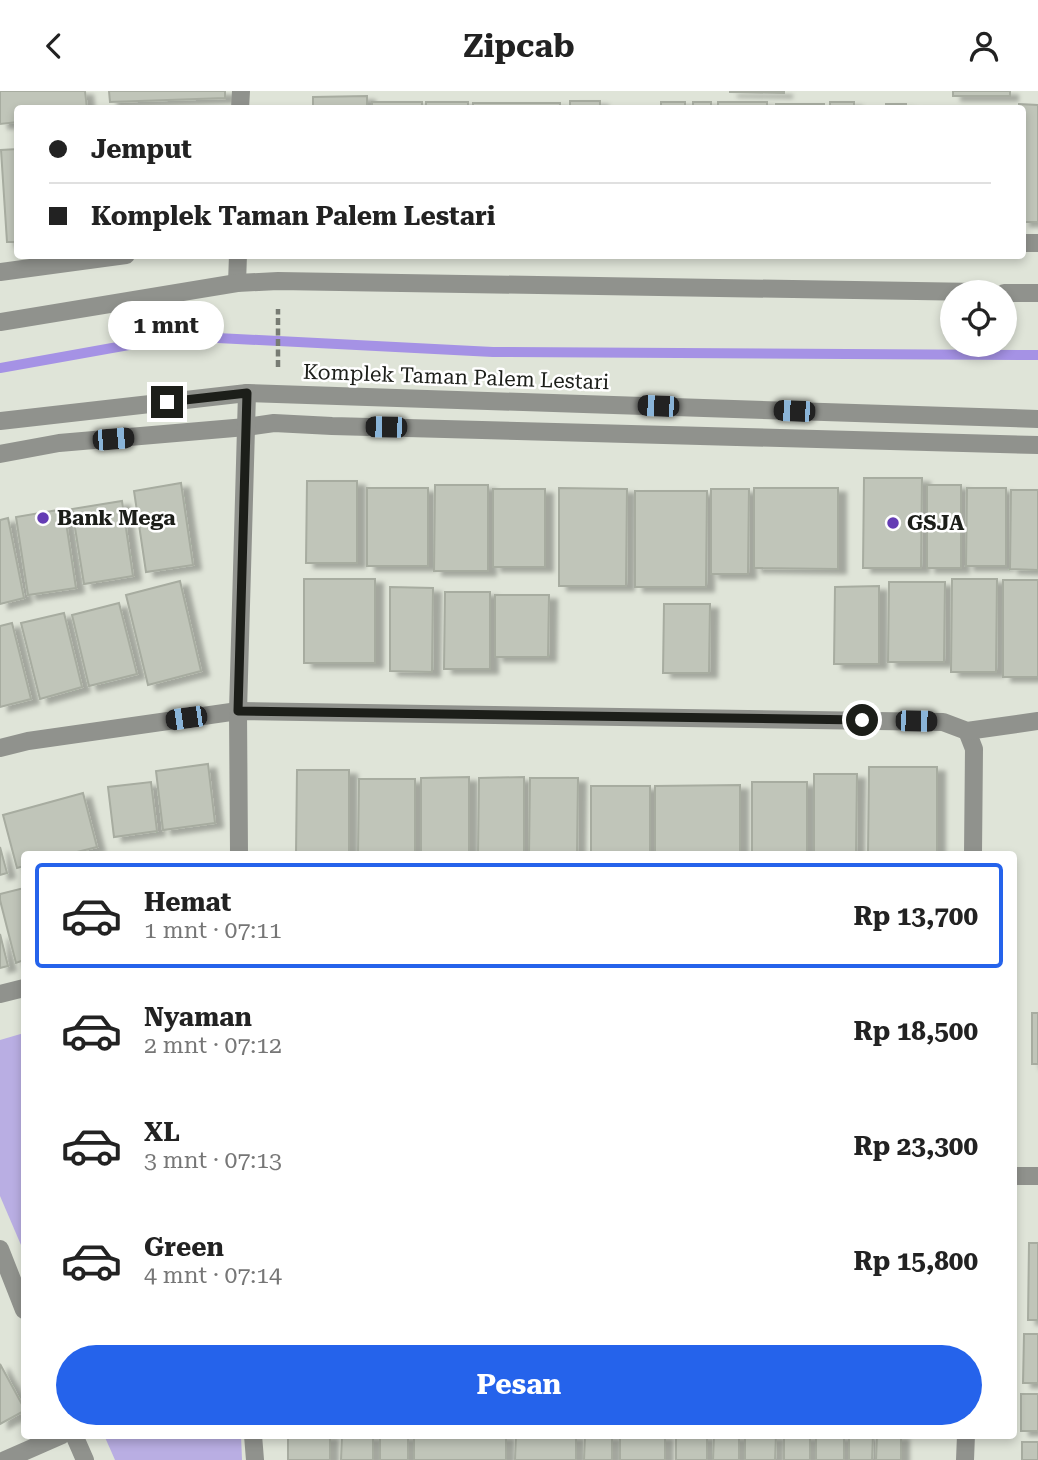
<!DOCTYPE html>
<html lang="id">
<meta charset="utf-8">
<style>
:root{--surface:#fff;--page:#f6f6f6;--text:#222;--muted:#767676;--line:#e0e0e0;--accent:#2563eb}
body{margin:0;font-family:"Roboto Serif",serif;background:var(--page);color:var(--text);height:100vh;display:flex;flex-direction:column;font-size:26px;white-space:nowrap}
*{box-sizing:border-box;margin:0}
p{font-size:23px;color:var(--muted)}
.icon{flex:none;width:38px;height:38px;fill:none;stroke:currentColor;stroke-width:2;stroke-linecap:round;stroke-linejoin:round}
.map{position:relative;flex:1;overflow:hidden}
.drawer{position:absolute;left:21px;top:760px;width:996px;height:588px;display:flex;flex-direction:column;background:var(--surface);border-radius:7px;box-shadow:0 4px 10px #0003}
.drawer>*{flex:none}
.hud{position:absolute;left:14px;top:14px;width:1012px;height:154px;border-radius:7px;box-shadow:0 4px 10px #0003;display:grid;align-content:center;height:154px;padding:0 35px;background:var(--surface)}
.controls{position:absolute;left:940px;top:189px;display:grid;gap:14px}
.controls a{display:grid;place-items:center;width:77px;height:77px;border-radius:50%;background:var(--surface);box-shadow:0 4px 10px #0003;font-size:35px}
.end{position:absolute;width:32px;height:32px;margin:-16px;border:9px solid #1c1e19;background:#fff;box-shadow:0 0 0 4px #fff}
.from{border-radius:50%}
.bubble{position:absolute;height:49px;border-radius:24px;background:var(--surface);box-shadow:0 4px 10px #0003;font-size:23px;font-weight:700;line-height:49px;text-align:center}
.car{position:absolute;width:21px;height:42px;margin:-21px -10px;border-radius:9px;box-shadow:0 0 5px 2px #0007;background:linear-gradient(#222 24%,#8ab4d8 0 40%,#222 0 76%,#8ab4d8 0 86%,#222 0)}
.hud b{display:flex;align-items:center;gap:24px;height:66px;font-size:26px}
.hud b+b{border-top:2px solid var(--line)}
.hud i{width:18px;height:18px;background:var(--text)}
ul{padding:12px 0 0;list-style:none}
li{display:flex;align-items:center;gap:21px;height:105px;margin:0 14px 10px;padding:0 21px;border:4px solid transparent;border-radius:7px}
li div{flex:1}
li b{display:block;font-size:26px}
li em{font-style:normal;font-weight:700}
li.selected{border-color:var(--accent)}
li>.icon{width:63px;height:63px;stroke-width:1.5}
.cta{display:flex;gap:14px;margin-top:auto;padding:14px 35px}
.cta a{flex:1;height:80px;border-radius:42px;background:var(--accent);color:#fff;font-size:28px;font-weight:700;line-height:80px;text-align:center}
header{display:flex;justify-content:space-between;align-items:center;height:91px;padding:0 35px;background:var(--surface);font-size:32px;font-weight:700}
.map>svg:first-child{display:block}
.green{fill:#b9aee3}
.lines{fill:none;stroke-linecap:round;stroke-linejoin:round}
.stream{stroke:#a592e5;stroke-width:10}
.building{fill:#c0c5b9;stroke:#a7aca0;stroke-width:2;filter:url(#shadow)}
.path{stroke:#777b73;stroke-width:4.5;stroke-dasharray:7 3.5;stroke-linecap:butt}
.minor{stroke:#90928d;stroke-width:18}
.route{stroke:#1c1e19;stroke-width:9}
.poi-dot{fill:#643cb4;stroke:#fff;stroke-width:2.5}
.labels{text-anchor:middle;stroke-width:5;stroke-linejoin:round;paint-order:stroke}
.street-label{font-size:21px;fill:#1c1e19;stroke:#fff}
.poi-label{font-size:21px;font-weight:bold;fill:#1c1e19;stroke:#fff;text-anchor:start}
</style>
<header><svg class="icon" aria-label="back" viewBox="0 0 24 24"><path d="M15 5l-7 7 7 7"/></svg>Zipcab<svg class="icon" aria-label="person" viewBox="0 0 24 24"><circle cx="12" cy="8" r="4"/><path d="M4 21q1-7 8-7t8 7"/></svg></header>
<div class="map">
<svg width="1038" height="1369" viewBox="0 0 1038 1369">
<defs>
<filter id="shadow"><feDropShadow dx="8" dy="4.5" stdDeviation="2" flood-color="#0004"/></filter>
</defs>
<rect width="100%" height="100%" fill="#dfe4d8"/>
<!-- green -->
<g class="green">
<polygon points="24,942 24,1161 0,1105 0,949"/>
<polygon points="104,1344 241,1344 242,1369 115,1369"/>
</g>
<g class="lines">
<!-- stream -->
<polyline class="stream" points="0,277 179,245 493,261 1038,264"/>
</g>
<!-- building -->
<g class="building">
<polygon points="0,0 85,0 87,18 18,18 18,31 0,33"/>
<polygon points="109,0 225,0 225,7 110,11"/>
<polygon points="730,0 784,0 784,2 730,1"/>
<rect x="953" y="0" width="57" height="5"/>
<polygon points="367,5 367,18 313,18 313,6"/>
<rect x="570" y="10" width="30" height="8"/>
<rect x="372" y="11" width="50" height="7"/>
<rect x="426" y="11" width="42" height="7"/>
<rect x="661" y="11" width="24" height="7"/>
<rect x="693" y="11" width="18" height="7"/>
<rect x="718" y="11" width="49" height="7"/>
<rect x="830" y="11" width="24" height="7"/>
<rect x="473" y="12" width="87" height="6"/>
<rect x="776" y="13" width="48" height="5"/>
<rect x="886" y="13" width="20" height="5"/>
<polygon points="1019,13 1038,14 1038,131 1022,131 1022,18 1019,18"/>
<rect x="914" y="15" width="49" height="3"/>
<rect x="968" y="15" width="45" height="3"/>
<polygon points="18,58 18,151 7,151 1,59"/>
<polygon points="864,387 922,387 921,477 863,477"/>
<polygon points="307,390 357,390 357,472 306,472"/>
<polygon points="181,392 193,474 146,481 134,400"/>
<polygon points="435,394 488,394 488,480 434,480"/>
<rect x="927" y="394" width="34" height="83"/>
<rect x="367" y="397" width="61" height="78"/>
<polygon points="559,397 627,398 626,495 559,495"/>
<polygon points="754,397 838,397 838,478 754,477"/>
<polygon points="967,397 1006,397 1006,475 966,475"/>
<rect x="493" y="398" width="52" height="78"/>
<polygon points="711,398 749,398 748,483 711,483"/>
<polygon points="1011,399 1038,399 1038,479 1010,478"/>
<polygon points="635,400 707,400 706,496 635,496"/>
<polygon points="122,410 133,485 84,493 72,418"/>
<polygon points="64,418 76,497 28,504 16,426"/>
<polygon points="8,427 24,507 0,513 0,429"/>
<rect x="304" y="488" width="71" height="84"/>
<polygon points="952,488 997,488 996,581 951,581"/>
<rect x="1003" y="489" width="35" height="97"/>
<polygon points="180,490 201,580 148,594 126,504"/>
<polygon points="889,491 945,491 944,571 888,571"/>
<polygon points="879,495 879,573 834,573 835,496"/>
<polygon points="390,496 433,497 432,581 390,580"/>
<polygon points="445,501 490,501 490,578 444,578"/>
<polygon points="495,504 549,504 548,566 495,566"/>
<polygon points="119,512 137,583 89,595 72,524"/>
<polygon points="664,513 710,513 709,582 663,582"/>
<polygon points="64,522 82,596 40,608 21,532"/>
<polygon points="12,532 31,608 0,616 0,535"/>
<polygon points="208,673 215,732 163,739 156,680"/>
<polygon points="869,676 937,676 937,763 868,763"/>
<polygon points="297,679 349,679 349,763 296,763"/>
<polygon points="814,683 857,683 856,763 814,763"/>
<polygon points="469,686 469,763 421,763 421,687"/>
<polygon points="524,686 524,763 478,763 479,687"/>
<polygon points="530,687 578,687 577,763 529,763"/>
<polygon points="359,688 415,688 415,763 358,763"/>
<polygon points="151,691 157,740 114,746 108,696"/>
<rect x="752" y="691" width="55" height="72"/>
<polygon points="740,694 740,763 655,763 655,695"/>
<rect x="591" y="695" width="59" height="68"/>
<polygon points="83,702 97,756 69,763 24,763 24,775 17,777 3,724"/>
<polygon points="0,756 7,782 0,784"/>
<polygon points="24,797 24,869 16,872 0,809 0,803"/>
<polygon points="0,843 8,875 0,877"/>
<rect x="1032" y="922" width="6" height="51"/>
<polygon points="1029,1152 1038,1152 1038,1229 1028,1229"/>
<polygon points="1024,1243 1038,1243 1038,1292 1023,1292"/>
<polygon points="0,1273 24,1317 24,1320 0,1333"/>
<rect x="1021" y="1303" width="17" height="37"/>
<rect x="288" y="1344" width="42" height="25"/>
<polygon points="342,1344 373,1344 373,1369 341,1369"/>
<rect x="380" y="1344" width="28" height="25"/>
<rect x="414" y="1344" width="92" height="25"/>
<polygon points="516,1344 576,1344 576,1369 515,1369"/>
<polygon points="585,1344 612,1344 612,1369 584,1369"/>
<rect x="620" y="1344" width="45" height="25"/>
<rect x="676" y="1344" width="31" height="25"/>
<polygon points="714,1344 739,1344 739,1369 713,1369"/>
<polygon points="745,1344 776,1344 775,1369 745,1369"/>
<rect x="784" y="1344" width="26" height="25"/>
<rect x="816" y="1344" width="28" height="25"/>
<polygon points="849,1344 873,1344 872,1369 849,1369"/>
<polygon points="877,1344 901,1344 901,1369 876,1369"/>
<rect x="1022" y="1351" width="16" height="18"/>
</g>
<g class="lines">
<!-- path -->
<polyline class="path" points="278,276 278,218"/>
<!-- minor -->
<g class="minor">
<polyline points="240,18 241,0"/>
<polyline points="1022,152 1038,152"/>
<polyline points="0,181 126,164"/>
<polyline points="237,192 238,164"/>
<polyline points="1004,202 1038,202"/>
<polyline points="0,231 237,192 278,190 978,201"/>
<polyline points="0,330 247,302 1038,328"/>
<polyline points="0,363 59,352 246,336 274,332 332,335 1038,354"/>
<polyline points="967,640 974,658 973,763"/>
<polyline points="0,657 28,650 238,620 943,631 967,640 1038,630"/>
<polyline points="239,763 238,620 247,302"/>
<polyline points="0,903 24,897"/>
<polyline points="1013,1085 1038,1085"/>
<polyline points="0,1158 24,1219"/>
<polyline points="74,1344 85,1369"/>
<polyline points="253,1344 255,1369"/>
<polyline points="5,1369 62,1344"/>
<polyline points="965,1369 966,1344"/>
</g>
</g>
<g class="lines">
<!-- route -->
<polyline class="route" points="167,311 247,302 238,620 862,629"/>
</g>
<!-- markers -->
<g class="poi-dot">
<circle cx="43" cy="427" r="7"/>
<circle cx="893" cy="432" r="7"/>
</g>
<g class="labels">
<!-- street labels -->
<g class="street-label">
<text transform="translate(456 286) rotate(2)" y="7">Komplek Taman Palem Lestari</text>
</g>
<!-- poi labels -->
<g class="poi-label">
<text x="57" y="434">Bank Mega</text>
<text x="907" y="439">GSJA</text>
</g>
</g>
</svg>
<div class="controls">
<a><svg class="icon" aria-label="locate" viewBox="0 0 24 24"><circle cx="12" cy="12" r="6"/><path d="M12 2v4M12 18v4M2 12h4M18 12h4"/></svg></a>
</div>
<i class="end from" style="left:862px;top:629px"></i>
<i class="end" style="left:167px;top:311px"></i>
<div class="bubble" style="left:108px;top:210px;width:116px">1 mnt</div>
<i class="car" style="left:658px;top:315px;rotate:272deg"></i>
<i class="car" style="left:794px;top:320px;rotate:272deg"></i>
<i class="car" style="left:386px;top:336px;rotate:271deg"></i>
<i class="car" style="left:113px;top:348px;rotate:85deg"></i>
<i class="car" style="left:186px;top:627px;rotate:262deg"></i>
<i class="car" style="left:916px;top:630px;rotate:91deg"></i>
<div class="hud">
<b><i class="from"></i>Jemput</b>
<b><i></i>Komplek Taman Palem Lestari</b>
</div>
<section class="drawer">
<ul>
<li class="selected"><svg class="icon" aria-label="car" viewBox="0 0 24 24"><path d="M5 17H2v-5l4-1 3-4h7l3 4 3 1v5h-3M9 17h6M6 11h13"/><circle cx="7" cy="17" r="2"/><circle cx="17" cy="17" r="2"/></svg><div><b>Hemat</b><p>1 mnt · 07:11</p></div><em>Rp 13,700</em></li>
<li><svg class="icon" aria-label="car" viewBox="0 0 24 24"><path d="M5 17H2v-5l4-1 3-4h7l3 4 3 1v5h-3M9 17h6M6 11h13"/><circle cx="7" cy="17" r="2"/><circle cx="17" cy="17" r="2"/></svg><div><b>Nyaman</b><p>2 mnt · 07:12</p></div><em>Rp 18,500</em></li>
<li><svg class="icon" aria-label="car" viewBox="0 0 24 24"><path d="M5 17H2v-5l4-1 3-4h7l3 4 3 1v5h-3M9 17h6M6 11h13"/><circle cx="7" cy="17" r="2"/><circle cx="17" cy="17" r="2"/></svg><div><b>XL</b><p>3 mnt · 07:13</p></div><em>Rp 23,300</em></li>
<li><svg class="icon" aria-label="car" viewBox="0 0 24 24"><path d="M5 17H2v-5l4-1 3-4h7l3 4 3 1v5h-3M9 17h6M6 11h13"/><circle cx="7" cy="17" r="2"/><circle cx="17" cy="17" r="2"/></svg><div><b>Green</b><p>4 mnt · 07:14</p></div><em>Rp 15,800</em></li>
</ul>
<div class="cta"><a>Pesan</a></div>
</section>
</div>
